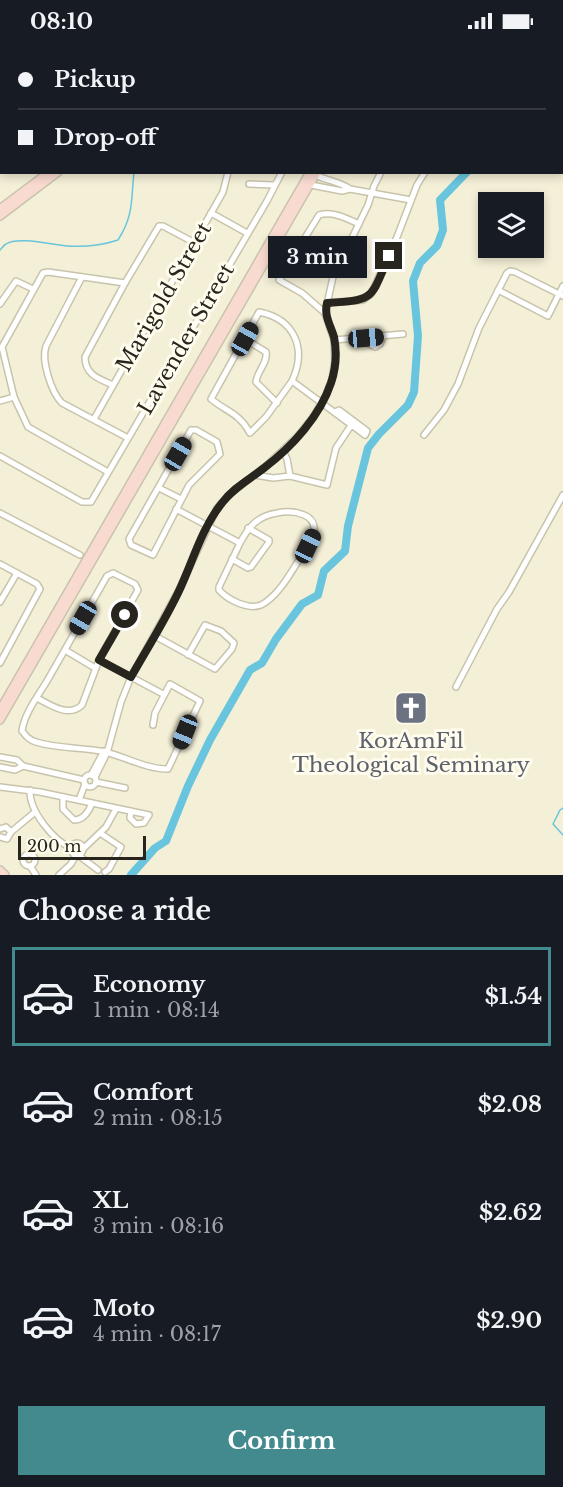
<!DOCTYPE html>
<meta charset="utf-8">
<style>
:root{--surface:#171b24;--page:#242831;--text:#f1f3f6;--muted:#9ea1a6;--line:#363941;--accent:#428a8e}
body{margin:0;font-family:"Libre Baskerville",serif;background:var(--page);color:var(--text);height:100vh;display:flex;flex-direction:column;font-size:22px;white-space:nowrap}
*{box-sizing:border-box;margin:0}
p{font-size:20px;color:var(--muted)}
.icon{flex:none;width:33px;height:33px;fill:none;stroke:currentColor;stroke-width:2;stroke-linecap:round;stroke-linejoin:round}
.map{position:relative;height:833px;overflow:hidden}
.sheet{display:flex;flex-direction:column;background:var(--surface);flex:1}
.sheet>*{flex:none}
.top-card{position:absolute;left:0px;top:0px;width:564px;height:132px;box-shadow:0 3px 9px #0003;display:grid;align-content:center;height:132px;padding:0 18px;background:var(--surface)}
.controls{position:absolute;left:478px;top:150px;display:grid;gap:12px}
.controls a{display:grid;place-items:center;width:66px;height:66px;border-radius:0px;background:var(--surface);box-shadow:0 3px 9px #0003;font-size:30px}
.scale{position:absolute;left:18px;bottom:15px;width:128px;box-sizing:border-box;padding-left:6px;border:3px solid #27251d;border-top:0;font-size:16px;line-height:21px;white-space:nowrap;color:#27251d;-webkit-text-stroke:4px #fffced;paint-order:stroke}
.end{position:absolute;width:27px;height:27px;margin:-14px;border:8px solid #27251d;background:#fff;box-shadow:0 0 0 3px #fff}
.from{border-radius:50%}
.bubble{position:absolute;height:42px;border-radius:0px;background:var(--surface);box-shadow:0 3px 9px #0003;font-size:20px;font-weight:700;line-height:42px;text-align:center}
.car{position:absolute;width:18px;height:36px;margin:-18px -9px;border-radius:8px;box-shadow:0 0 4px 2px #0007;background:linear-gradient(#222 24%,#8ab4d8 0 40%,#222 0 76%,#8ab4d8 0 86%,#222 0)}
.top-card b{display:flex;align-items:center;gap:21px;height:57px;font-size:22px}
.top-card b+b{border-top:2px solid var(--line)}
.top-card i{width:15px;height:15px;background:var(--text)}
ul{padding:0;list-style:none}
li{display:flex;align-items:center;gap:18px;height:99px;margin:0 12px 9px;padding:0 6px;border:3px solid transparent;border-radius:0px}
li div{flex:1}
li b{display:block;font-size:22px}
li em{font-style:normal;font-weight:700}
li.active{border-color:var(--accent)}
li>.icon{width:54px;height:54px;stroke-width:1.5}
h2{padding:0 18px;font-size:27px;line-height:72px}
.primary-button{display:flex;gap:12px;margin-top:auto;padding:12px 18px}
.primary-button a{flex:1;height:69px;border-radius:0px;background:var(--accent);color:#fff;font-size:24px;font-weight:700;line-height:69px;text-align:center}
.status{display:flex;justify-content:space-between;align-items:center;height:42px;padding:0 30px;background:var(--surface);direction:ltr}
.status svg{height:16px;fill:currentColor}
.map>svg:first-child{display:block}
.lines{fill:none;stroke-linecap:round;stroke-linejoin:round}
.stream{stroke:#68c5dd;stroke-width:1.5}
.river{stroke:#68c5dd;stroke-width:8}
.street-casing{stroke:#c8c4ac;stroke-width:8}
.secondary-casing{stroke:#c8c4ac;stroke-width:10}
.street{stroke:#fff;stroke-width:5}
.secondary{stroke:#f9dad0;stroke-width:7}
.route{stroke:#27251d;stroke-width:8}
.labels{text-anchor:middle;stroke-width:6;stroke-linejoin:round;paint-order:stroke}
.street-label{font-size:21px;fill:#27251d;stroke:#fffced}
.worship-label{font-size:21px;fill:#5b616d;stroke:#fffced}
</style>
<div class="status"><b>08:10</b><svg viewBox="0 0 49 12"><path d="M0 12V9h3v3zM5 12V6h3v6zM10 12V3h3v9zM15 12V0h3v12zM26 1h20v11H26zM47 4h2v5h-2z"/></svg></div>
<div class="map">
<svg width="563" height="833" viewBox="0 0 563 833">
<rect width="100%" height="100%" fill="#f4efd7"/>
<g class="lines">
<!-- stream -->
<g class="stream">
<path d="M 0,208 C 2,206 4,203 6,202 C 18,194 53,203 67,204 C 83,205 103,203 118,198 C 134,173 131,158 134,130"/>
<polyline points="563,766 560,768 553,782 563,793"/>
</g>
<!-- river -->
<g class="river">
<polyline points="528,2 528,0"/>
<polyline points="131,833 155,806 166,799 188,744 210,698 250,628 262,621 276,597 302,562 318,553 324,529 345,509 348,484 368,406 379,392 408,363 414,350 418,294 413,239 420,221 437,204 443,188 440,158 467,130"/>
</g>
<defs>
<g id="street">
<polyline points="46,0 47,2"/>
<polyline points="309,0 311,2"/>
<polyline points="497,0 497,2"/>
<polyline points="0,1 1,0"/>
<polyline points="168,2 169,0"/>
<polyline points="217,2 218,0"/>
<polyline points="262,2 263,0"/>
<polyline points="415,2 416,0"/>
<polyline points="460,2 460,0"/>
<polyline points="0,13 2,15"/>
<polyline points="0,67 2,69"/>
<polyline points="0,109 2,108"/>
<path d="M 314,132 C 326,139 339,139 350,147"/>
<polyline points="249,142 275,143"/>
<polyline points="306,142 342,149 350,147 411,158"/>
<polyline points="211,171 247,191"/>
<path d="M 82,235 L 46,304 C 41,318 51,350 62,361 L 128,396"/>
<polyline points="498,248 548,274 563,244"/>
<polyline points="327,261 363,258 371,252 397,195 417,143 425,130"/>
<polyline points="0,262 16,239 33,247"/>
<path d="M 325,271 L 302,251 L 279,238 L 319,173 C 333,169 346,176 359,182"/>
<polyline points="366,296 369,302 375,305 380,302 383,294"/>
<path d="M 245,297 L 266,310 C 268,321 257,329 256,340 L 277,361"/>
<polyline points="334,298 403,292"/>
<path d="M 292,339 C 307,307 295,277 259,270 L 211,357 C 227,370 239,371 250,391 L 266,375 L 292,339 L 365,393"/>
<path d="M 113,343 C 99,337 85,333 85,315 L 125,241 L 159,184 L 163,184 L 195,201"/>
<polyline points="0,359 14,355"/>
<polyline points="335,370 339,368 367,389 365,393"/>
<polyline points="94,377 223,150 228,130"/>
<polygon points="191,388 196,388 217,400 220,412 189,443 153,513 131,503 129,497"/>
<polyline points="424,393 444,368 458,342 479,286 507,231 510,229 515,230 563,254"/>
<polyline points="283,409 287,417 290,434"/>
<polyline points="0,414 82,460 91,460 267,159 282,130"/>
<polyline points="108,430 28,385 14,355 2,305 43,231 48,230 125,241"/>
<polyline points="255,433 273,436 290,434 327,443 336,406 352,382"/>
<polyline points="159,446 181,457"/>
<path d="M 176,467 L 240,501 C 249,484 258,474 277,471 C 292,468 320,471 313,493 C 310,503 303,512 297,521 C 289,534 276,556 261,563 C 248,568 228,558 219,548 L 219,545 L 240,501"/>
<polyline points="0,471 80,513"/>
<polyline points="232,517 248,526 251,525 269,500 269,498 248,486"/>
<polyline points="0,522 37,542 40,547 0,621"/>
<polyline points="0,560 17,531"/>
<polyline points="155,594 215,627 232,607 234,601 221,589 205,583 188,613"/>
<polyline points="65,608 95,626"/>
<polyline points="99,618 163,652"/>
<polyline points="456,645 497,567 509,550 563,453"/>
<path d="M 37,656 C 50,663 69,676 82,663 L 99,618 L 138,548 L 135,542 L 113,531 L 107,534 C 87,569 67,604 47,639 C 38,654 24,672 22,689 C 26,694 29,698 36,700 C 59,707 82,705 105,710 C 126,715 146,727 168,727 L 200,659 L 170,642 L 155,671 L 153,683"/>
<polyline points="0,715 17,718 23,724 84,738"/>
<polyline points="0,725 15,728 23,724"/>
<polyline points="91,733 104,709"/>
<circle cx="90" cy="739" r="6"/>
<polyline points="95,735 107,711 121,660 131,635 178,550 217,466 231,451 266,424 297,395 313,375 326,353 332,337 335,319 334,298 325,271 333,235 368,163 374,144 381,130"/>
<polyline points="96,740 125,746"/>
<polyline points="0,745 40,750 149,773 144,781 136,782 130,776 131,769"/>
<path d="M 30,748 C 29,769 53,798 71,806"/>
<path d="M 63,755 L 63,767 L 74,778 C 84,778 89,769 92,761"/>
<polyline points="79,758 85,742"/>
<polyline points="0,787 6,785 11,790 7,797 0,795"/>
<polyline points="11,790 35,770"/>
<polyline points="100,791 121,805 109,827 105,830"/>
<circle cx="77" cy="807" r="6"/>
<polyline points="83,807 106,785 116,767"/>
<circle cx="29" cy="818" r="6"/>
<polyline points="78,813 98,828"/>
<polyline points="30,824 36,833"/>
<polyline points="59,833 71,822 76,813"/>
</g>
<g id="secondary">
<polyline points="339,2 340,0"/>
<polyline points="346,2 346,0"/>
<polyline points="385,2 386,0"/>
<polyline points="392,2 393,0"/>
<polyline points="0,167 49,130"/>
<polyline points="0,174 58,130"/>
<polyline points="0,668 310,130"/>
<polyline points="0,678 317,130"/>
<polyline points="0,828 5,833"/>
</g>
</defs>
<!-- street casing -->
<use href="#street" class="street-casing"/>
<!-- secondary casing -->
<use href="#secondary" class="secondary-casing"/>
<!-- street -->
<use href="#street" class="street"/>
<!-- secondary -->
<use href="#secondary" class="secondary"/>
</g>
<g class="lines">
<!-- route -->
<path class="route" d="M 125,573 L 99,618 L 131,635 C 147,607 164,580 178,551 C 192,522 201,487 222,461 C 233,446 250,437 264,426 C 292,405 320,374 331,341 C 336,326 337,310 334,295 C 330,282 324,274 327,261 C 375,258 370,258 389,214"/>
</g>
<!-- icons -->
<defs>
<symbol id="church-square" viewBox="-11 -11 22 22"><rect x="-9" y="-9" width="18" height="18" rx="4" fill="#6b7280" stroke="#fffced"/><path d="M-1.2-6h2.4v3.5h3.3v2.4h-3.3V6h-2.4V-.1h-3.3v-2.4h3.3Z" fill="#fff"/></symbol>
</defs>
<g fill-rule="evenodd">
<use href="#church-square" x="392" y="647" width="38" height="38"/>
</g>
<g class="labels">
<!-- street labels -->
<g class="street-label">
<text transform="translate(164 255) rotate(-60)" y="7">Marigold Street</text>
<text transform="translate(186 297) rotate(-60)" y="7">Lavender Street</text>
</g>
<!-- worship labels -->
<g class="worship-label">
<text x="411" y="706">KorAmFil<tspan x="411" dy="24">Theological Seminary</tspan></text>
</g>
</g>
</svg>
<div class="controls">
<a><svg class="icon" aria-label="layers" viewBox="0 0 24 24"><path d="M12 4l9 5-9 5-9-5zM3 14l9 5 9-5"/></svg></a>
</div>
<div class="scale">200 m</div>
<i class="end from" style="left:125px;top:573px"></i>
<i class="end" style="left:389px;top:214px"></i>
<div class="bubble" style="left:268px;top:194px;width:99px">3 min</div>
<i class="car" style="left:366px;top:296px;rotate:85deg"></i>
<i class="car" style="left:245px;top:297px;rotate:29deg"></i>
<i class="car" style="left:178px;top:412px;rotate:30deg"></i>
<i class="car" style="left:308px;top:504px;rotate:25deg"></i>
<i class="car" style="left:83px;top:576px;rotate:210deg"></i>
<i class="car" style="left:185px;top:690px;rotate:202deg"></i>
<div class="top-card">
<b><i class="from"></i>Pickup</b>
<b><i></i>Drop-off</b>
</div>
</div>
<section class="sheet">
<h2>Choose a ride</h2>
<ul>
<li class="active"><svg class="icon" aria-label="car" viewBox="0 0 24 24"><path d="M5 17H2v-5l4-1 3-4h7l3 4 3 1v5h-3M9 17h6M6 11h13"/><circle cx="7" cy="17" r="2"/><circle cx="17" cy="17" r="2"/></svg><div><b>Economy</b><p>1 min · 08:14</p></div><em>$1.54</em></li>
<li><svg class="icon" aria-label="car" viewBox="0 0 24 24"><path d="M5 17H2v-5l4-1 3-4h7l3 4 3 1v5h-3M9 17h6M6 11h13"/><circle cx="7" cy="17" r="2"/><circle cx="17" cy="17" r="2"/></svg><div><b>Comfort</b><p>2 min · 08:15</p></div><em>$2.08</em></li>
<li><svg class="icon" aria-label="car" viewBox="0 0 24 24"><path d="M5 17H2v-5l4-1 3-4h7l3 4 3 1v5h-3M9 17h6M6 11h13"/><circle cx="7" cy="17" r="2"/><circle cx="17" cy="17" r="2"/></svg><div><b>XL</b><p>3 min · 08:16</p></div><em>$2.62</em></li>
<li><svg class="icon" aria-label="car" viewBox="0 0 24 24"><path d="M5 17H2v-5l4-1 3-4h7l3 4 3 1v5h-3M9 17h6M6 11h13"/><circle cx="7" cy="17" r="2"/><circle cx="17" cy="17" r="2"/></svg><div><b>Moto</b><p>4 min · 08:17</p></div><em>$2.90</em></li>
</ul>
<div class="primary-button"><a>Confirm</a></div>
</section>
